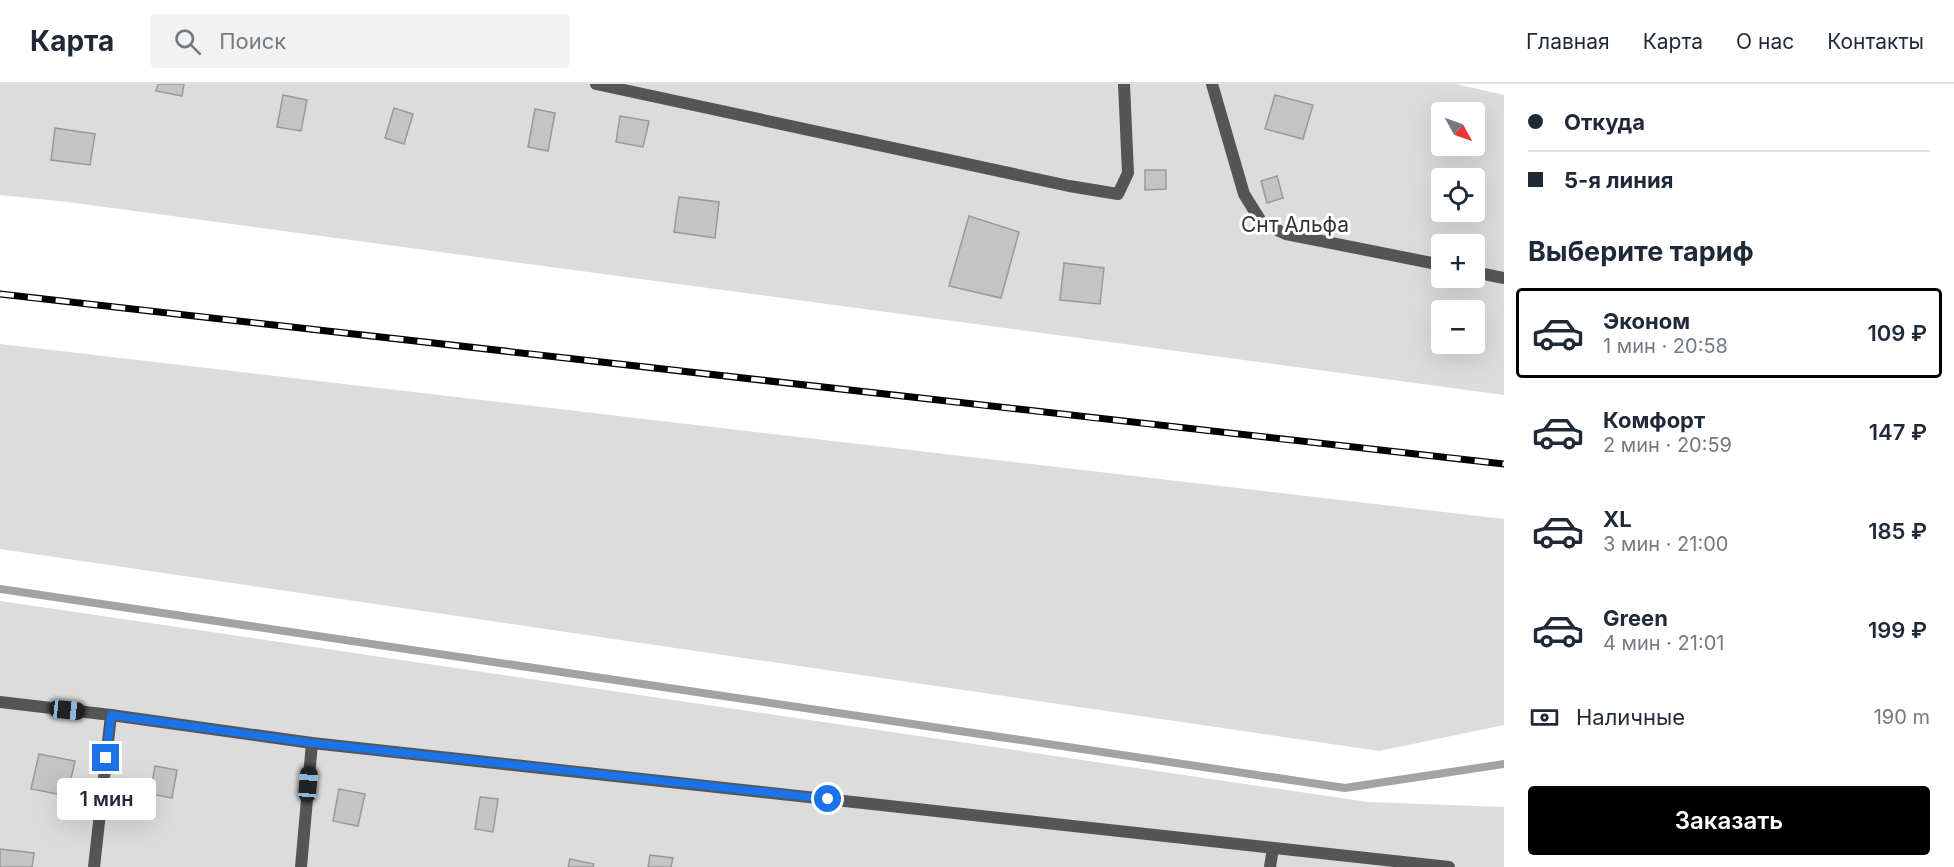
<!DOCTYPE html>
<html lang="ru">
<meta charset="utf-8">
<style>
:root{--surface:#fff;--page:#f2f2f3;--text:#1f2937;--muted:#747a83;--line:#e0e1e3;--accent:#000}
body{margin:0;font-family:Inter,sans-serif;background:var(--page);color:var(--text);height:100vh;display:flex;flex-direction:column;font-size:22px;white-space:nowrap}
*{box-sizing:border-box;margin:0}
p{font-size:20px;color:var(--muted)}
.icon{flex:none;width:33px;height:33px;fill:none;stroke:currentColor;stroke-width:2;stroke-linecap:round;stroke-linejoin:round}
.map{position:relative;flex:1;overflow:hidden}
.details{display:flex;flex-direction:column;background:var(--surface);width:450px}
.details>*{flex:none}
.banner{display:grid;align-content:center;height:132px;padding:0 24px;background:var(--surface)}
.needle{width:39px;rotate:130deg}
.fabs{position:absolute;left:1431px;top:18px;display:grid;gap:12px}
.fabs a{display:grid;place-items:center;width:54px;height:54px;border-radius:6px;background:var(--surface);box-shadow:0 6px 24px #0002;font-size:30px}
.end{position:absolute;width:27px;height:27px;margin:-14px;border:8px solid #1a73e8;background:#fff;box-shadow:0 0 0 3px #fff}
.from{border-radius:50%}
.bubble{position:absolute;height:42px;border-radius:6px;background:var(--surface);box-shadow:0 6px 24px #0002;font-size:20px;font-weight:600;line-height:42px;text-align:center}
.car{position:absolute;width:18px;height:36px;margin:-18px -9px;border-radius:8px;box-shadow:0 0 4px 2px #0007;background:linear-gradient(#222 24%,#8ab4d8 0 40%,#222 0 76%,#8ab4d8 0 86%,#222 0)}
.banner b{display:flex;align-items:center;gap:21px;height:57px;font-size:22px}
.banner b+b{border-top:2px solid var(--line)}
.banner i{width:15px;height:15px;background:var(--text)}
ul{padding:0;list-style:none}
li{display:flex;align-items:center;gap:18px;height:90px;margin:0 12px 9px;padding:0 12px;border:3px solid transparent;border-radius:6px}
li div{flex:1}
li b{display:block;font-size:22px}
li em{font-style:normal;font-weight:600}
li.current{border-color:var(--accent)}
li>.icon{width:54px;height:54px;stroke-width:1.5}
h2{padding:0 24px;font-size:27px;line-height:72px}
.pay{display:flex;align-items:center;gap:15px;height:66px;padding:0 24px;font-size:22px}
.pay p{margin-inline-start:auto}
.cta{display:flex;gap:12px;margin-top:auto;padding:12px 24px}
.cta a{flex:1;height:69px;border-radius:6px;background:var(--accent);color:#fff;font-size:24px;font-weight:600;line-height:69px;text-align:center}
header{display:flex;align-items:center;gap:36px;box-sizing:border-box;height:84px;padding:0 30px;background:var(--surface);border-bottom:2px solid var(--line)}
header strong{font-size:28px}
nav{display:flex;gap:33px;margin-inline-start:auto;font-size:21px}
.search{width:420px;height:54px;background:var(--page);display:flex;align-items:center;gap:15px;box-sizing:border-box;padding:0 21px;border-radius:6px;color:var(--muted);font-size:22px}
main{display:flex;flex:1;min-height:0}
.map>svg:first-child{display:block}
.green{fill:#dcdcdc;fill-rule:evenodd}
.lines{fill:none;stroke-linecap:round;stroke-linejoin:round}
.stream{stroke:#a3a3a3;stroke-width:8}
.building{fill:#c4c4c4;stroke:#999;stroke-width:1.5}
.service{stroke:#555;stroke-width:12}
.minor{stroke:#555;stroke-width:12}
.rail-casing{stroke:#000;stroke-width:7}
.rail{stroke:#fff;stroke-width:4.5;stroke-dasharray:14;stroke-linecap:butt}
.route{stroke:#1a73e8;stroke-width:8}
.labels{text-anchor:middle;stroke-width:6;stroke-linejoin:round;paint-order:stroke}
.park-label{font-size:21px;fill:#333;stroke:#fff}
</style>
<header>
<strong>Карта</strong>
<div class="search"><svg class="icon" aria-label="search" viewBox="0 0 24 24"><circle cx="10" cy="10" r="6"/><path d="M15 15l6 6"/></svg>Поиск</div>
<nav><a>Главная</a><a>Карта</a><a>О нас</a><a>Контакты</a></nav>
</header>
<main>
<div class="map">
<svg width="1504" height="783" viewBox="0 0 1504 783">
<rect width="100%" height="100%" fill="#fff"/>
<!-- green -->
<g class="green">
<path d="M 0,0 L 1456,0 L 1504,11 L 1504,311 L 68,118 L 0,111 ZM 1442,28 L 1474,28 L 1474,62 L 1442,62 ZM 1442,94 L 1474,94 L 1474,128 L 1442,128 ZM 1442,160 L 1474,160 L 1474,194 L 1442,194 ZM 1442,226 L 1474,226 L 1474,260 L 1442,260 Z"/>
<polygon points="0,260 1504,435 1504,641 1379,667 0,465"/>
<polygon points="0,517 1368,718 1504,723 1504,783 0,783"/>
</g>
<g class="lines">
<!-- stream -->
<polyline class="stream" points="0,505 1345,704 1504,680"/>
</g>
<!-- building -->
<g class="building">
<polygon points="158,0 184,0 182,12 156,7"/>
<polygon points="283,11 307,16 301,47 277,43"/>
<polygon points="1275,11 1313,21 1303,55 1265,45"/>
<polygon points="394,24 413,30 404,60 385,54"/>
<polygon points="535,25 555,29 548,67 528,63"/>
<polygon points="620,32 649,37 643,63 616,58"/>
<polygon points="55,44 95,50 90,81 51,76"/>
<polygon points="1145,86 1166,86 1166,105 1145,106"/>
<polygon points="1277,92 1283,114 1267,119 1261,97"/>
<polygon points="679,113 719,118 715,154 674,148"/>
<polygon points="969,132 1019,148 1001,214 949,202"/>
<polygon points="1064,179 1104,184 1100,220 1060,216"/>
<polygon points="39,670 75,677 67,712 31,705"/>
<polygon points="155,682 177,686 172,714 150,710"/>
<polygon points="339,705 365,710 358,742 333,737"/>
<polygon points="480,713 498,715 493,748 475,745"/>
<polygon points="0,765 34,769 32,783 0,783"/>
<polygon points="650,771 673,774 671,783 648,783"/>
<polygon points="570,775 594,780 593,783 568,783"/>
</g>
<g class="lines">
<!-- service -->
<g class="service">
<polyline points="596,0 1069,102 1118,110 1128,89 1124,0"/>
<polyline points="1212,0 1244,110 1262,139 1286,150 1442,181"/>
<polyline points="1474,188 1504,194"/>
<polyline points="94,783 111,631"/>
<polyline points="1270,783 1273,764"/>
</g>
<!-- minor -->
<g class="minor">
<polyline points="0,618 111,631 312,659 1449,783"/>
<polyline points="301,783 312,659"/>
</g>
<defs>
<polyline id="rail" points="0,210 1504,380"/>
</defs>
<!-- rail casing -->
<use href="#rail" class="rail-casing"/>
<!-- rail -->
<use href="#rail" class="rail"/>
</g>
<g class="lines">
<!-- route -->
<polyline class="route" points="106,674 111,631 312,659 828,715"/>
</g>
<g class="labels">
<!-- park labels -->
<g class="park-label">
<text x="1295" y="148">Снт Альфа</text>
</g>
</g>
</svg>
<div class="fabs">
<a><svg class="needle" viewBox="-14 -14 28 28"><path d="M0-13l5 13h-10z" fill="#e53935"/><path d="M0 13l5-13h-10z" fill="#747a83"/></svg></a>
<a><svg class="icon" aria-label="locate" viewBox="0 0 24 24"><circle cx="12" cy="12" r="6"/><path d="M12 2v4M12 18v4M2 12h4M18 12h4"/></svg></a>
<a>+</a>
<a>−</a>
</div>
<i class="end from" style="left:828px;top:715px"></i>
<i class="end" style="left:106px;top:674px"></i>
<div class="bubble" style="left:57px;top:694px;width:99px">1 мин</div>
<i class="car" style="left:67px;top:626px;rotate:96deg"></i>
<i class="car" style="left:308px;top:700px;rotate:5deg"></i>
</div>
<section class="details">
<div class="banner">
<b><i class="from"></i>Откуда</b>
<b><i></i>5-я линия</b>
</div>
<h2>Выберите тариф</h2>
<ul>
<li class="current"><svg class="icon" aria-label="car" viewBox="0 0 24 24"><path d="M5 17H2v-5l4-1 3-4h7l3 4 3 1v5h-3M9 17h6M6 11h13"/><circle cx="7" cy="17" r="2"/><circle cx="17" cy="17" r="2"/></svg><div><b>Эконом</b><p>1 мин · 20:58</p></div><em>109 ₽</em></li>
<li><svg class="icon" aria-label="car" viewBox="0 0 24 24"><path d="M5 17H2v-5l4-1 3-4h7l3 4 3 1v5h-3M9 17h6M6 11h13"/><circle cx="7" cy="17" r="2"/><circle cx="17" cy="17" r="2"/></svg><div><b>Комфорт</b><p>2 мин · 20:59</p></div><em>147 ₽</em></li>
<li><svg class="icon" aria-label="car" viewBox="0 0 24 24"><path d="M5 17H2v-5l4-1 3-4h7l3 4 3 1v5h-3M9 17h6M6 11h13"/><circle cx="7" cy="17" r="2"/><circle cx="17" cy="17" r="2"/></svg><div><b>XL</b><p>3 мин · 21:00</p></div><em>185 ₽</em></li>
<li><svg class="icon" aria-label="car" viewBox="0 0 24 24"><path d="M5 17H2v-5l4-1 3-4h7l3 4 3 1v5h-3M9 17h6M6 11h13"/><circle cx="7" cy="17" r="2"/><circle cx="17" cy="17" r="2"/></svg><div><b>Green</b><p>4 мин · 21:01</p></div><em>199 ₽</em></li>
</ul>
<div class="pay"><svg class="icon" aria-label="cash" viewBox="0 0 24 24"><path d="M3 7h18v10H3z"/><circle cx="12" cy="12" r="2"/></svg>Наличные<p>190 m</p></div>
<div class="cta"><a>Заказать</a></div>
</section>
</main>
